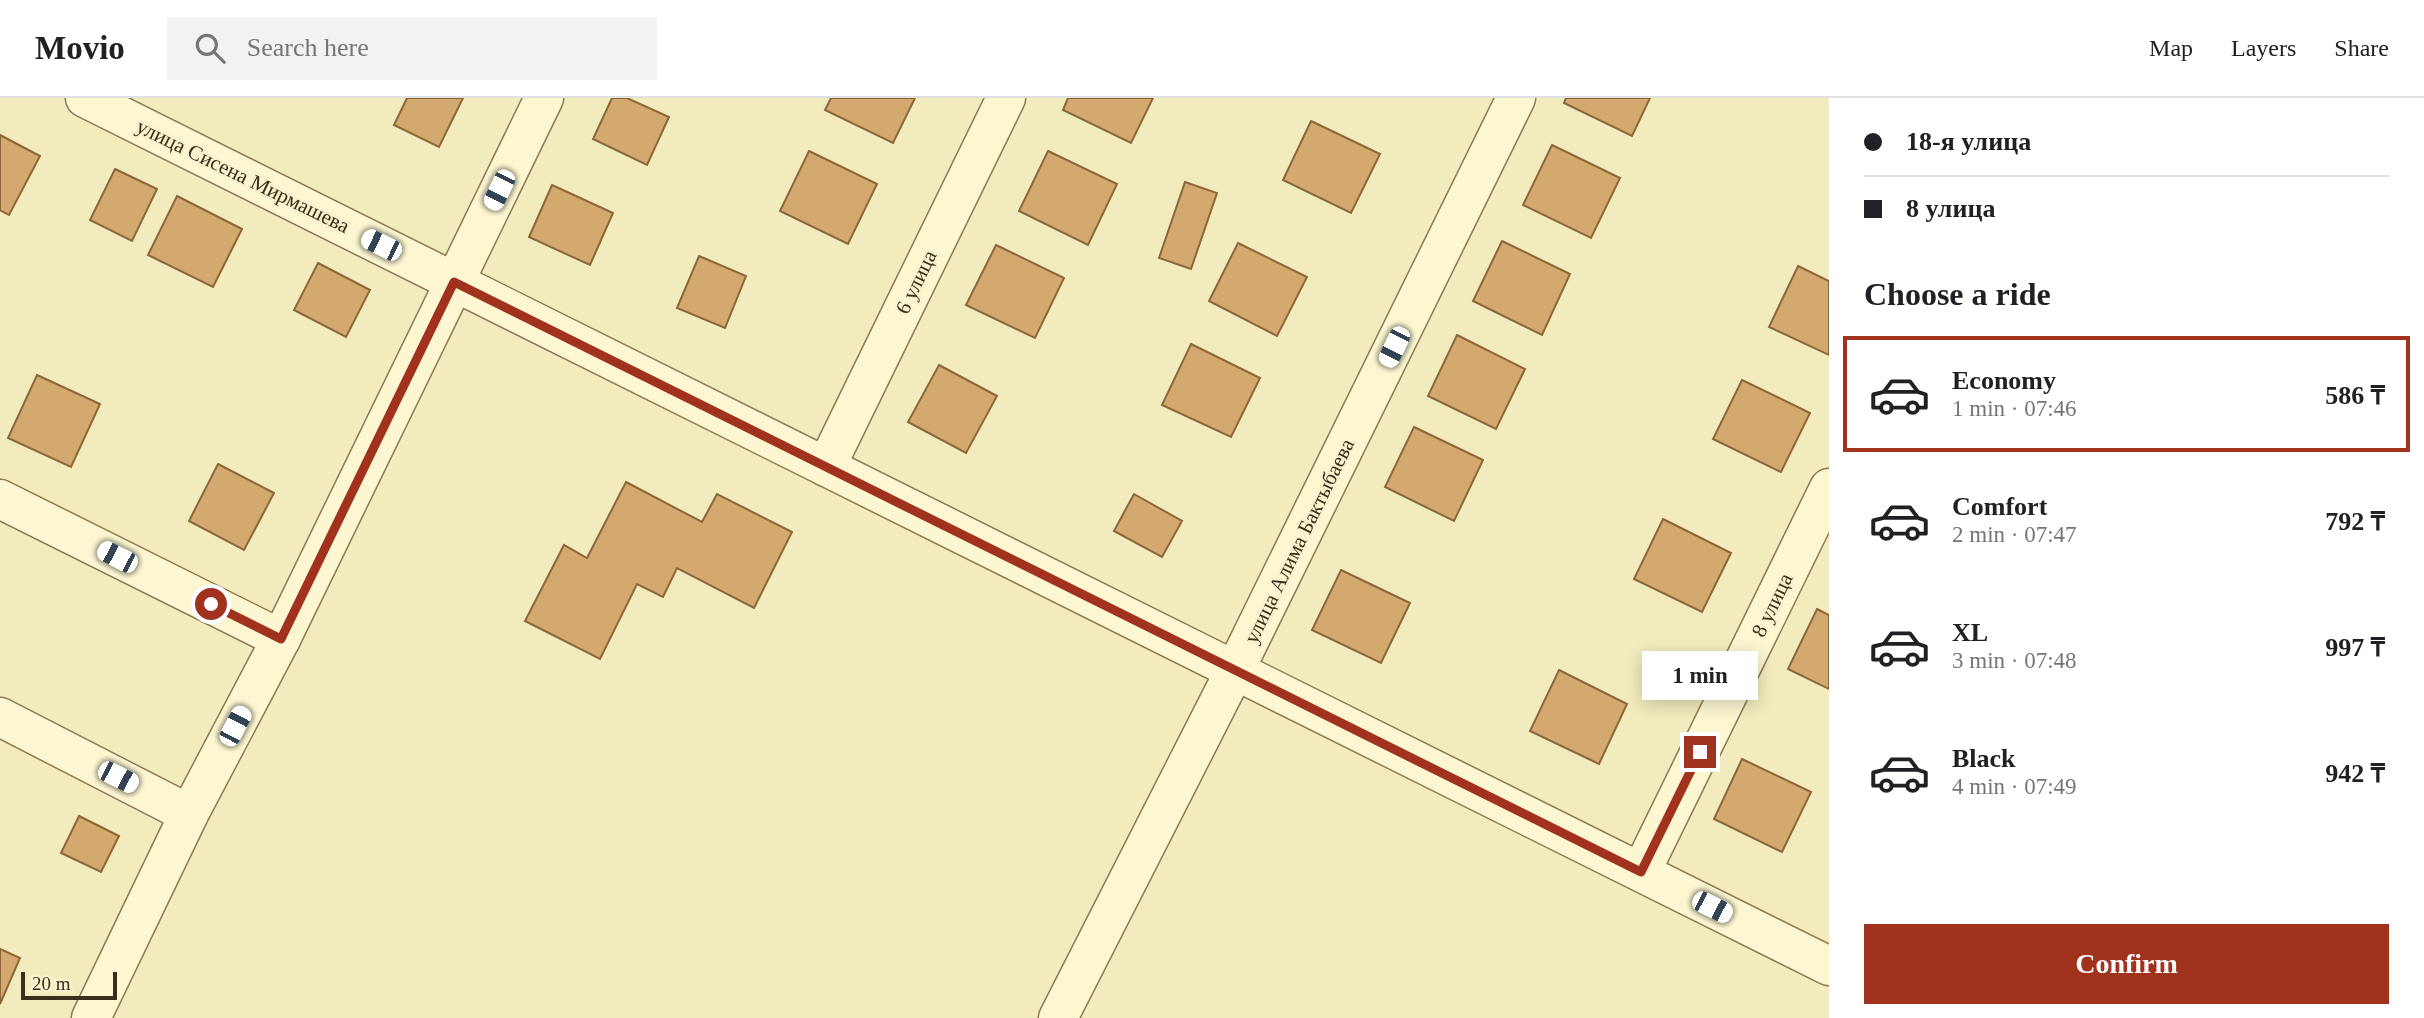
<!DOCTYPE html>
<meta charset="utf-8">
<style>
:root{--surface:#fff;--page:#f2f2f2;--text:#202124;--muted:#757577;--line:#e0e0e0;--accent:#a1321e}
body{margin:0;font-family:"Times New Roman",serif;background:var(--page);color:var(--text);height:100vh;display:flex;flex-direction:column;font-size:26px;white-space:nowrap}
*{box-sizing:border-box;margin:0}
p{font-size:23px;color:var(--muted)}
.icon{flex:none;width:38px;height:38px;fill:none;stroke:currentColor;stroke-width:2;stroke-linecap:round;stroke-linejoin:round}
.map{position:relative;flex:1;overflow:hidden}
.drawer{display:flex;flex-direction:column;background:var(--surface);width:595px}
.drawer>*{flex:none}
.guide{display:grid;align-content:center;height:154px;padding:0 35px;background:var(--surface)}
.scale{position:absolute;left:21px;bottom:18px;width:96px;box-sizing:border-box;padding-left:7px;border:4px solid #392e1b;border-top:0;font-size:19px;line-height:24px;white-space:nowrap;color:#392e1b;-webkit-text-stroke:5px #f9f3cd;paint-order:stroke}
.end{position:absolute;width:32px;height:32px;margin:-16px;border:9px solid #a1321e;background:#fff;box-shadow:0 0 0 4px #fff}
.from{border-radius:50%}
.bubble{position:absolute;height:49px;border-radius:0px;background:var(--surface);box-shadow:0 4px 18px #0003;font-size:23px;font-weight:800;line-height:49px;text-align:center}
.car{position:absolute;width:21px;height:42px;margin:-21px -10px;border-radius:9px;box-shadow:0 0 5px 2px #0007;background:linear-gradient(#fff 24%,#345 0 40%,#fff 0 76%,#345 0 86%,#fff 0)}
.guide b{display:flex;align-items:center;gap:24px;height:66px;font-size:26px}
.guide b+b{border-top:2px solid var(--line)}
.guide i{width:18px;height:18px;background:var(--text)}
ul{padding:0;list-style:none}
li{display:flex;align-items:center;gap:21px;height:116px;margin:0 14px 10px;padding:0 21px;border:4px solid transparent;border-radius:0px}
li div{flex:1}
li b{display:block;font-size:26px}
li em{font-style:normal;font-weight:800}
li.active{border-color:var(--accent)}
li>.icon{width:63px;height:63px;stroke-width:1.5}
h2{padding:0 35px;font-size:32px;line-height:84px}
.button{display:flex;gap:14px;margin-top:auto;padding:14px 35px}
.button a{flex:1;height:80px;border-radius:0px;background:var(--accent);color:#fff;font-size:28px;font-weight:800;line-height:80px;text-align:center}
header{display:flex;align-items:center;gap:42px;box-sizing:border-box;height:98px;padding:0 35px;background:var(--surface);border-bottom:2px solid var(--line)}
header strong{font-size:33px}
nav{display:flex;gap:38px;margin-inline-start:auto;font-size:24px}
.search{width:490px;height:63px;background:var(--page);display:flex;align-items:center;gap:18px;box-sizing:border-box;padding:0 24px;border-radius:0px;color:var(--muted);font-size:26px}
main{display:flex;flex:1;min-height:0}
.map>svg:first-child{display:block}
.building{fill:#d4a96f;stroke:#8d6738;stroke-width:2}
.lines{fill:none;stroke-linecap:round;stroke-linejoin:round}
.minor-casing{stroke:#8c7a54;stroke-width:41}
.minor{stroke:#fcf6d1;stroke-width:38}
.route{stroke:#a1321e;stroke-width:9}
.labels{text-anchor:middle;stroke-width:5;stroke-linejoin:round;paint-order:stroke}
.street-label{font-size:21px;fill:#392e1b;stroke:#f9f3cd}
</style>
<header>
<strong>Movio</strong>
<div class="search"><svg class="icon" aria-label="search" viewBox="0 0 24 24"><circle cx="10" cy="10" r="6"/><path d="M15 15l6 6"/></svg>Search here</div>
<nav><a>Map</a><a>Layers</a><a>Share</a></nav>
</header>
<main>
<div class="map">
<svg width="1829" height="920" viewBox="0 0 1829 920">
<rect width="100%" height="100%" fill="#f2ebbd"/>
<!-- building -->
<g class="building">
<polygon points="407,0 463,0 439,49 394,27"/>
<polygon points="612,0 627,0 669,19 647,67 593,41"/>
<polygon points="831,0 915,0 893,45 825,12"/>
<polygon points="1068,0 1153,0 1131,45 1063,12"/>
<polygon points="1566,0 1650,0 1632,38 1564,5"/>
<polygon points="1311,23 1380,56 1351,115 1283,82"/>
<polygon points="0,37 40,58 9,117 0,112"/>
<polygon points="1552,47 1620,80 1591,140 1523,107"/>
<polygon points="809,53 877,86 848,146 780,113"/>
<polygon points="1048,53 1117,86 1088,147 1019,113"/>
<polygon points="115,71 157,91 132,143 90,122"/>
<polygon points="1185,84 1217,95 1191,171 1159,160"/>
<polygon points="552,87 613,115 590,167 529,139"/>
<polygon points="177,98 242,131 213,189 148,157"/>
<polygon points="1502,143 1570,176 1542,237 1473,203"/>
<polygon points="1238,145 1307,179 1277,238 1209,203"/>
<polygon points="996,147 1064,180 1035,240 966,207"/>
<polygon points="699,158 746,178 725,230 677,210"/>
<polygon points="318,165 370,192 346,239 294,212"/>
<polygon points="1798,168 1829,183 1829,257 1769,229"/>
<polygon points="1457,237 1525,271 1496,331 1428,298"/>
<polygon points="1191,246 1260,280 1231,339 1162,307"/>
<polygon points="939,267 997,298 966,355 908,324"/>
<polygon points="37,277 100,306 71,369 8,340"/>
<polygon points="1742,282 1810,315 1781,374 1713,341"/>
<polygon points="1414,329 1483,362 1454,423 1385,389"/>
<polygon points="218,366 274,395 244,452 189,423"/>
<polygon points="626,384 702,424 717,396 792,434 754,510 677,470 663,499 637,486 600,561 525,523 564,447 587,460"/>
<polygon points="1134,396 1182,423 1162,459 1114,433"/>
<polygon points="1663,421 1731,455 1702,514 1634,481"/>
<polygon points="1341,472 1410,505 1381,565 1312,532"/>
<polygon points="1817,511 1829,517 1829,591 1788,571"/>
<polygon points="1559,572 1627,606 1599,666 1530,633"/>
<polygon points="1742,661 1811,694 1782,754 1714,721"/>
<polygon points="79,718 119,738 101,774 61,755"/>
<polygon points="0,851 20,860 0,906"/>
</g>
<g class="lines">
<defs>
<g id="minor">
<polyline points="85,0 1829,868"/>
<polyline points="826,369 1006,0"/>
<polyline points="0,401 281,541"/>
<polyline points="0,619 189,716"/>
<polyline points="1641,774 1829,390"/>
<polyline points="91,920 189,716 281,541 544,0"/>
<polyline points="1058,920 1235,572 1516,0"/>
</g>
</defs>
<!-- minor casing -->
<use href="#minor" class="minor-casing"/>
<!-- minor -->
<use href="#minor" class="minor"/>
</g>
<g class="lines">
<!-- route -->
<polyline class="route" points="211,506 281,541 454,184 1641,774 1700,654"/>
</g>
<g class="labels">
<!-- street labels -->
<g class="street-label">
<text transform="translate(243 78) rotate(26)" y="7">улица Сисена Мирмашева</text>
<text transform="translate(916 184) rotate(-64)" y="7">6 улица</text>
<text transform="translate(1299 443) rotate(-64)" y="7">улица Алима Бактыбаева</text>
<text transform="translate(1772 507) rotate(-64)" y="7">8 улица</text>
</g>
</g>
</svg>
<div class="scale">20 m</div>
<i class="end from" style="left:211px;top:506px"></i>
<i class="end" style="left:1700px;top:654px"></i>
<div class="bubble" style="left:1642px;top:553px;width:116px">1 min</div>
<i class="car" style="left:499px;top:92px;rotate:206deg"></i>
<i class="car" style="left:381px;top:147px;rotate:296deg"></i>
<i class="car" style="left:1394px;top:249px;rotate:206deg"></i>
<i class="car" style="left:117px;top:459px;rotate:297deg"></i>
<i class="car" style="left:235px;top:628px;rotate:28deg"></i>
<i class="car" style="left:118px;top:679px;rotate:117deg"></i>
<i class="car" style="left:1712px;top:809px;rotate:117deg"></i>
</div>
<section class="drawer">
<div class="guide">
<b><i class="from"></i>18-я улица</b>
<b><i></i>8 улица</b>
</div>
<h2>Choose a ride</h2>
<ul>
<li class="active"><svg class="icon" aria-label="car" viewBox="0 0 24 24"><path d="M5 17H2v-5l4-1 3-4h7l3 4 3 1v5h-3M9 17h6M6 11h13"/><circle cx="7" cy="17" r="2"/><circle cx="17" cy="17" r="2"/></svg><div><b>Economy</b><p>1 min · 07:46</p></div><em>586 ₸</em></li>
<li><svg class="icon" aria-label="car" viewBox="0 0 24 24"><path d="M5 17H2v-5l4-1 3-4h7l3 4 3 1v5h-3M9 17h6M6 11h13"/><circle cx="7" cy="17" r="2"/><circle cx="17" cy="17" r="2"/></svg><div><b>Comfort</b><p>2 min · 07:47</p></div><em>792 ₸</em></li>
<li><svg class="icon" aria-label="car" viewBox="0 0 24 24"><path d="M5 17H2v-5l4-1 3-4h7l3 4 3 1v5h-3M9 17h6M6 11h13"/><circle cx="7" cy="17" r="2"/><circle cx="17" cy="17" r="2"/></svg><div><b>XL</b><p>3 min · 07:48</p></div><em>997 ₸</em></li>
<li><svg class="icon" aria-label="car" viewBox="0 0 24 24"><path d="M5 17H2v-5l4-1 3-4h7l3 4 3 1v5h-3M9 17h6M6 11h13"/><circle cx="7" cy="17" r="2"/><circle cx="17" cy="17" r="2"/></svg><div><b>Black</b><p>4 min · 07:49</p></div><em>942 ₸</em></li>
</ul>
<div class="button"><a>Confirm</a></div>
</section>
</main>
